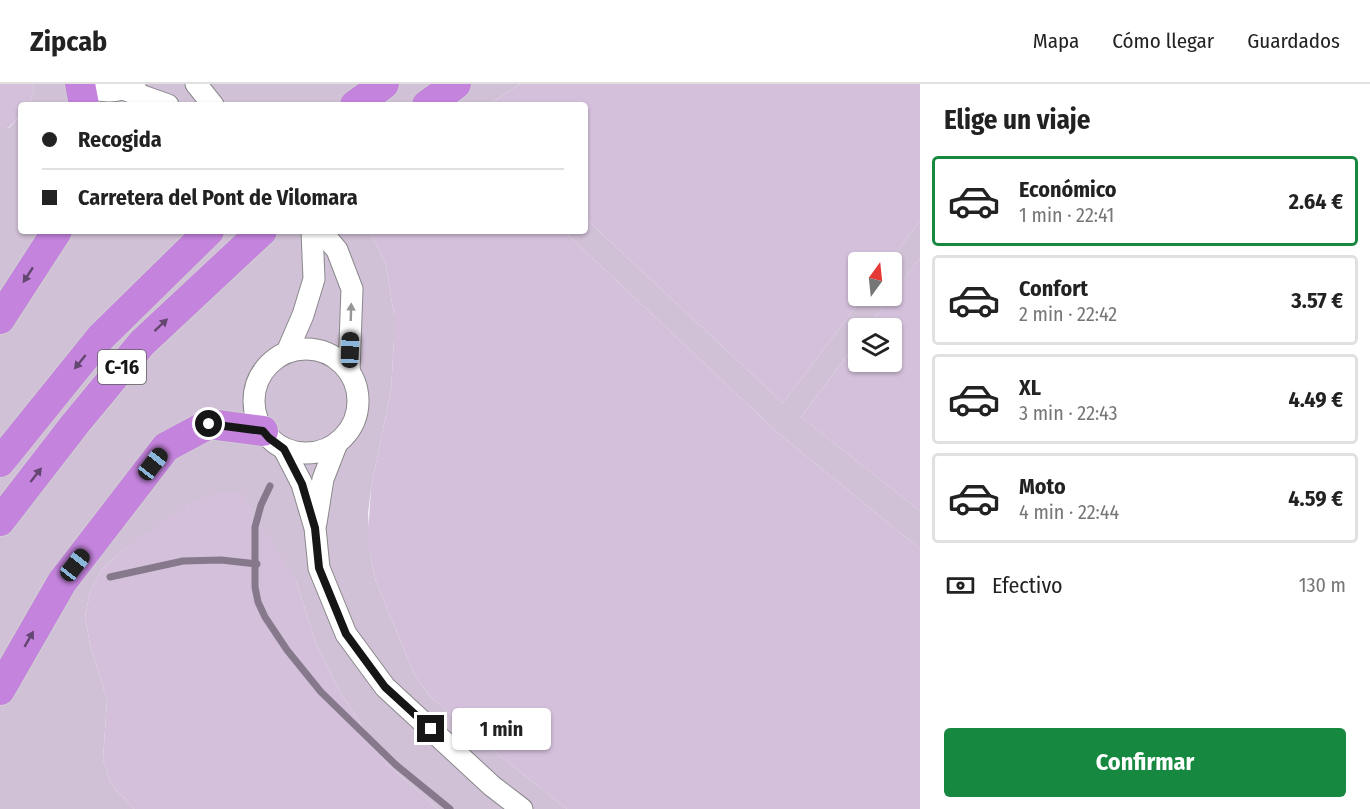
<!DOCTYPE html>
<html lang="es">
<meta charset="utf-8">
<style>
:root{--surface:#fff;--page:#f6f6f6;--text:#222;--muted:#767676;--line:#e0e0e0;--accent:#178840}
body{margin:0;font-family:"Fira Sans Condensed",sans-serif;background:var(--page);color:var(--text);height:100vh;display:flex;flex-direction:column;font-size:22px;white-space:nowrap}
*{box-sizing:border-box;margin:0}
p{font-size:20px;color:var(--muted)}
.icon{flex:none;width:33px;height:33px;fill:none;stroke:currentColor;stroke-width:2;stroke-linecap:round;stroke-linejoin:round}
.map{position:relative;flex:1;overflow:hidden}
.drawer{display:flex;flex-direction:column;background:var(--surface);width:450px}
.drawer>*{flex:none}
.guide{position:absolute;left:18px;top:18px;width:570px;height:132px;border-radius:6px;box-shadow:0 2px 4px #0004;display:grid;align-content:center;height:132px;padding:0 24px;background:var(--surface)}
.needle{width:39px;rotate:15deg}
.controls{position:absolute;left:848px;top:168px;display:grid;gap:12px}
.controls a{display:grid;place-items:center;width:54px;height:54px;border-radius:6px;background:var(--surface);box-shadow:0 2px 4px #0004;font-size:30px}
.end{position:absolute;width:27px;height:27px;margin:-14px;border:8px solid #161617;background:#fff;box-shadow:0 0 0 3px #fff}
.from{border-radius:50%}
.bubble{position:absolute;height:42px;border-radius:6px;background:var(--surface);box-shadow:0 2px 4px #0004;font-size:20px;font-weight:700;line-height:42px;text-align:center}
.car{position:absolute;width:18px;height:36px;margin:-18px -9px;border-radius:8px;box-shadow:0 0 4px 2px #0007;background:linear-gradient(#222 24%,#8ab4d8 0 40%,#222 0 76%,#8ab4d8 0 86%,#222 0)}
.guide b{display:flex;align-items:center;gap:21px;height:57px;font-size:22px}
.guide b+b{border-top:2px solid var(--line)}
.guide i{width:15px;height:15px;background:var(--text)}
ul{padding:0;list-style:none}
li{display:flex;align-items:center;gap:18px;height:90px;margin:0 12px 9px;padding:0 12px;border:3px solid var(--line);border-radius:6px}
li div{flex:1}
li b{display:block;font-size:22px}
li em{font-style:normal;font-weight:700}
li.on{border-color:var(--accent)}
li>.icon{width:54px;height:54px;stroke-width:1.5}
h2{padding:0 24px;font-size:27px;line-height:72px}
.pay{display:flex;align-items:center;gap:15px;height:66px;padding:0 24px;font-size:22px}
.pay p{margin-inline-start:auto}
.button{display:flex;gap:12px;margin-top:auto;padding:12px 24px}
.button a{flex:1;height:69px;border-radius:6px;background:var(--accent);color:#fff;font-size:24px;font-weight:700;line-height:69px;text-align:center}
header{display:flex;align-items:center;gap:36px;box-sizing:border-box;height:84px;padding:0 30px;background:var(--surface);border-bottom:2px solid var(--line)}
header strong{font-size:28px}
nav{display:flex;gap:33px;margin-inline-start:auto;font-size:21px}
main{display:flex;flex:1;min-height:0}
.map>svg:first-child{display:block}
.green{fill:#d1c1d7}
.forest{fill:#d4c0db}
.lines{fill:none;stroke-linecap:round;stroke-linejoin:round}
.stream{stroke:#86798c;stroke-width:7}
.tertiary-casing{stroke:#8a888b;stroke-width:23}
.motorway-casing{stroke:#d0d0d1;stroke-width:32}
.tertiary{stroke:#fff;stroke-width:21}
.motorway{stroke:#c483dd;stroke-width:30}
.oneway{fill:#644770}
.oneway2{fill:#969697}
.route{stroke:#161617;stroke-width:8}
.labels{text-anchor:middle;stroke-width:5;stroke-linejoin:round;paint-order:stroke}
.shield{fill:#fff;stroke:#5c5c5d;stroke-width:1.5}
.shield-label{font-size:20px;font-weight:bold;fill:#161617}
</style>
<header>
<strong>Zipcab</strong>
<nav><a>Mapa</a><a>Cómo llegar</a><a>Guardados</a></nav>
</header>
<main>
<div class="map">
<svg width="920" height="725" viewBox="0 0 920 725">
<rect width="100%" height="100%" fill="#f7f5f8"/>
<!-- green -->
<g class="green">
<polygon points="33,0 520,0 488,21 29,21 34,4"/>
<polygon points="21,31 21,147 370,147 386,181 394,231 394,256 391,306 371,404 368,430 371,475 376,498 416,594 431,613 485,660 567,725 438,725 387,680 340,608 316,559 296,497 189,420 122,467 102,485 90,508 85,533 90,560 107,616 103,675 111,700 134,725 0,725 0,40 9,44"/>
<polygon points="585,134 783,319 864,212 891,212 891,178 889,178 920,137 920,174 867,244 858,244 858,257 801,333 920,427 920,465 778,349 564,147 585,147"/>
</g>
<!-- forest -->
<g class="forest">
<polygon points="0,0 33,0 34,4 29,21 21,21 21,31 8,44 0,40"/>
<polygon points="520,0 920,0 920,137 889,178 858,178 858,212 864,212 783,319 585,134 585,21 488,21"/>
<polygon points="370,147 564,147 778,349 920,465 920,725 567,725 485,660 431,613 416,594 376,498 371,475 368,452 371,404 391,306 394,256 394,231 386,181"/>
<polygon points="920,174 920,427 801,333 858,257 858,278 891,278 891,244 867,244"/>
<polygon points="241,409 296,497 316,559 340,608 387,680 438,725 134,725 111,700 103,675 107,616 90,560 85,533 90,508 102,485 122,467 168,433 189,420 214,410"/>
</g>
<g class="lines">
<!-- stream -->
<g class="stream">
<polyline points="270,402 261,421 255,443 255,503 258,518 265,533 287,566 321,608 396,681 450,725"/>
<polyline points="110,493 183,477 221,476 257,480"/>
</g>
<defs>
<g id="tertiary">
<path d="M 83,0 C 100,9 118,9 135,0"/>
<polyline points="196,0 213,21"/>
<polyline points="123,5 168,21"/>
<polyline points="321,147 337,166 352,205 349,287"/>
<circle cx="306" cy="317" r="52"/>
<polyline points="287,268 303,231 314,195 312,147"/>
<polyline points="284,365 302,400 315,444 319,484 346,550 385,603 492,702 522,725"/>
<polyline points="316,439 323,395 337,359"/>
</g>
<g id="motorway">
<polyline points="80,0 84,21"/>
<polyline points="355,21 384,0"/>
<polyline points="427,21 456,0"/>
<polyline points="0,235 57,147"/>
<polyline points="0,378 101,253 209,147"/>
<polyline points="0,437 75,340 142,259 262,147"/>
<polyline points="0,606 62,498 166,363 209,340 263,347"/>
</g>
</defs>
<!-- tertiary casing -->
<use href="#tertiary" class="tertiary-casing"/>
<!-- motorway casing -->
<use href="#motorway" class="motorway-casing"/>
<!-- tertiary -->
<use href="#tertiary" class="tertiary"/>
<!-- motorway -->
<use href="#motorway" class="motorway"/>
</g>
<!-- one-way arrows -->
<defs><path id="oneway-solid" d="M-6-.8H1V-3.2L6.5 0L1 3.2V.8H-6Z" transform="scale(1.5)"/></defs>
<g class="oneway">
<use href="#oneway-solid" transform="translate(28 191) rotate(123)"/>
<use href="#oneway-solid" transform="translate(161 241) rotate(-43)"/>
<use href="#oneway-solid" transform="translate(80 278) rotate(129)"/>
<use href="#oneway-solid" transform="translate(36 391) rotate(-52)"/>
<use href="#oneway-solid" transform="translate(29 555) rotate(-60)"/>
</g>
<use class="oneway2" href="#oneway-solid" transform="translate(351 228) rotate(-88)"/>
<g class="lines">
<!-- route -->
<polyline class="route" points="209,340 263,347 269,354 284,365 302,400 315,444 319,484 346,550 385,603 431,645"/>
</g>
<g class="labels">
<!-- shield labels -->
<rect class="shield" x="98" y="266" width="48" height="34" rx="4.5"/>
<g class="shield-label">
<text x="122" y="290">C-16</text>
</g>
</g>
</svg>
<div class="controls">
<a><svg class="needle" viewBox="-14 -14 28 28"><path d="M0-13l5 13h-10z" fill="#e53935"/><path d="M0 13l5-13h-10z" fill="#767676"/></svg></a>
<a><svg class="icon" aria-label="layers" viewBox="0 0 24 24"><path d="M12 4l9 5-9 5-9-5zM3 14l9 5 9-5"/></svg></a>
</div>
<i class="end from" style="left:209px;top:340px"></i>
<i class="end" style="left:431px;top:645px"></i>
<div class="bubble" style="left:452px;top:624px;width:99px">1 min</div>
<i class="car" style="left:350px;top:266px;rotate:2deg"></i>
<i class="car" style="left:153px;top:380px;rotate:38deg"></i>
<i class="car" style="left:75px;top:481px;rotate:38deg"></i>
<div class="guide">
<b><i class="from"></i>Recogida</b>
<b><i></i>Carretera del Pont de Vilomara</b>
</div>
</div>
<section class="drawer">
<h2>Elige un viaje</h2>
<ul>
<li class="on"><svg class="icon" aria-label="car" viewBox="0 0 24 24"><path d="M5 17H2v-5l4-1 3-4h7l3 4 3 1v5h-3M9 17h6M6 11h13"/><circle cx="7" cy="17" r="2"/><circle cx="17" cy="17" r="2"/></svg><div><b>Económico</b><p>1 min · 22:41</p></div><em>2.64 €</em></li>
<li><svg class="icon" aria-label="car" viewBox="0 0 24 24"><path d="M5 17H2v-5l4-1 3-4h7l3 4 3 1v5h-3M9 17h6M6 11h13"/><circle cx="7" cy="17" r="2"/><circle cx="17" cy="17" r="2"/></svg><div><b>Confort</b><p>2 min · 22:42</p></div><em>3.57 €</em></li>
<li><svg class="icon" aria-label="car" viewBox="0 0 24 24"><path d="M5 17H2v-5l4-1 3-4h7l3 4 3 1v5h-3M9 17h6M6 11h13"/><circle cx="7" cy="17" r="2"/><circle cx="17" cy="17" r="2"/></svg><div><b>XL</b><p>3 min · 22:43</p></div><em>4.49 €</em></li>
<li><svg class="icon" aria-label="car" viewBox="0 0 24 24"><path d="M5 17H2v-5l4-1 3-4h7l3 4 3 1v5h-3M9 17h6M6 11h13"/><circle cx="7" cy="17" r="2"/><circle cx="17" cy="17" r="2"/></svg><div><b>Moto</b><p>4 min · 22:44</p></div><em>4.59 €</em></li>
</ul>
<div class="pay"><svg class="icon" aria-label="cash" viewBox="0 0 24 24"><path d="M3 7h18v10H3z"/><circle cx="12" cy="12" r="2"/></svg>Efectivo<p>130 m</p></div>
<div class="button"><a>Confirmar</a></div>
</section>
</main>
